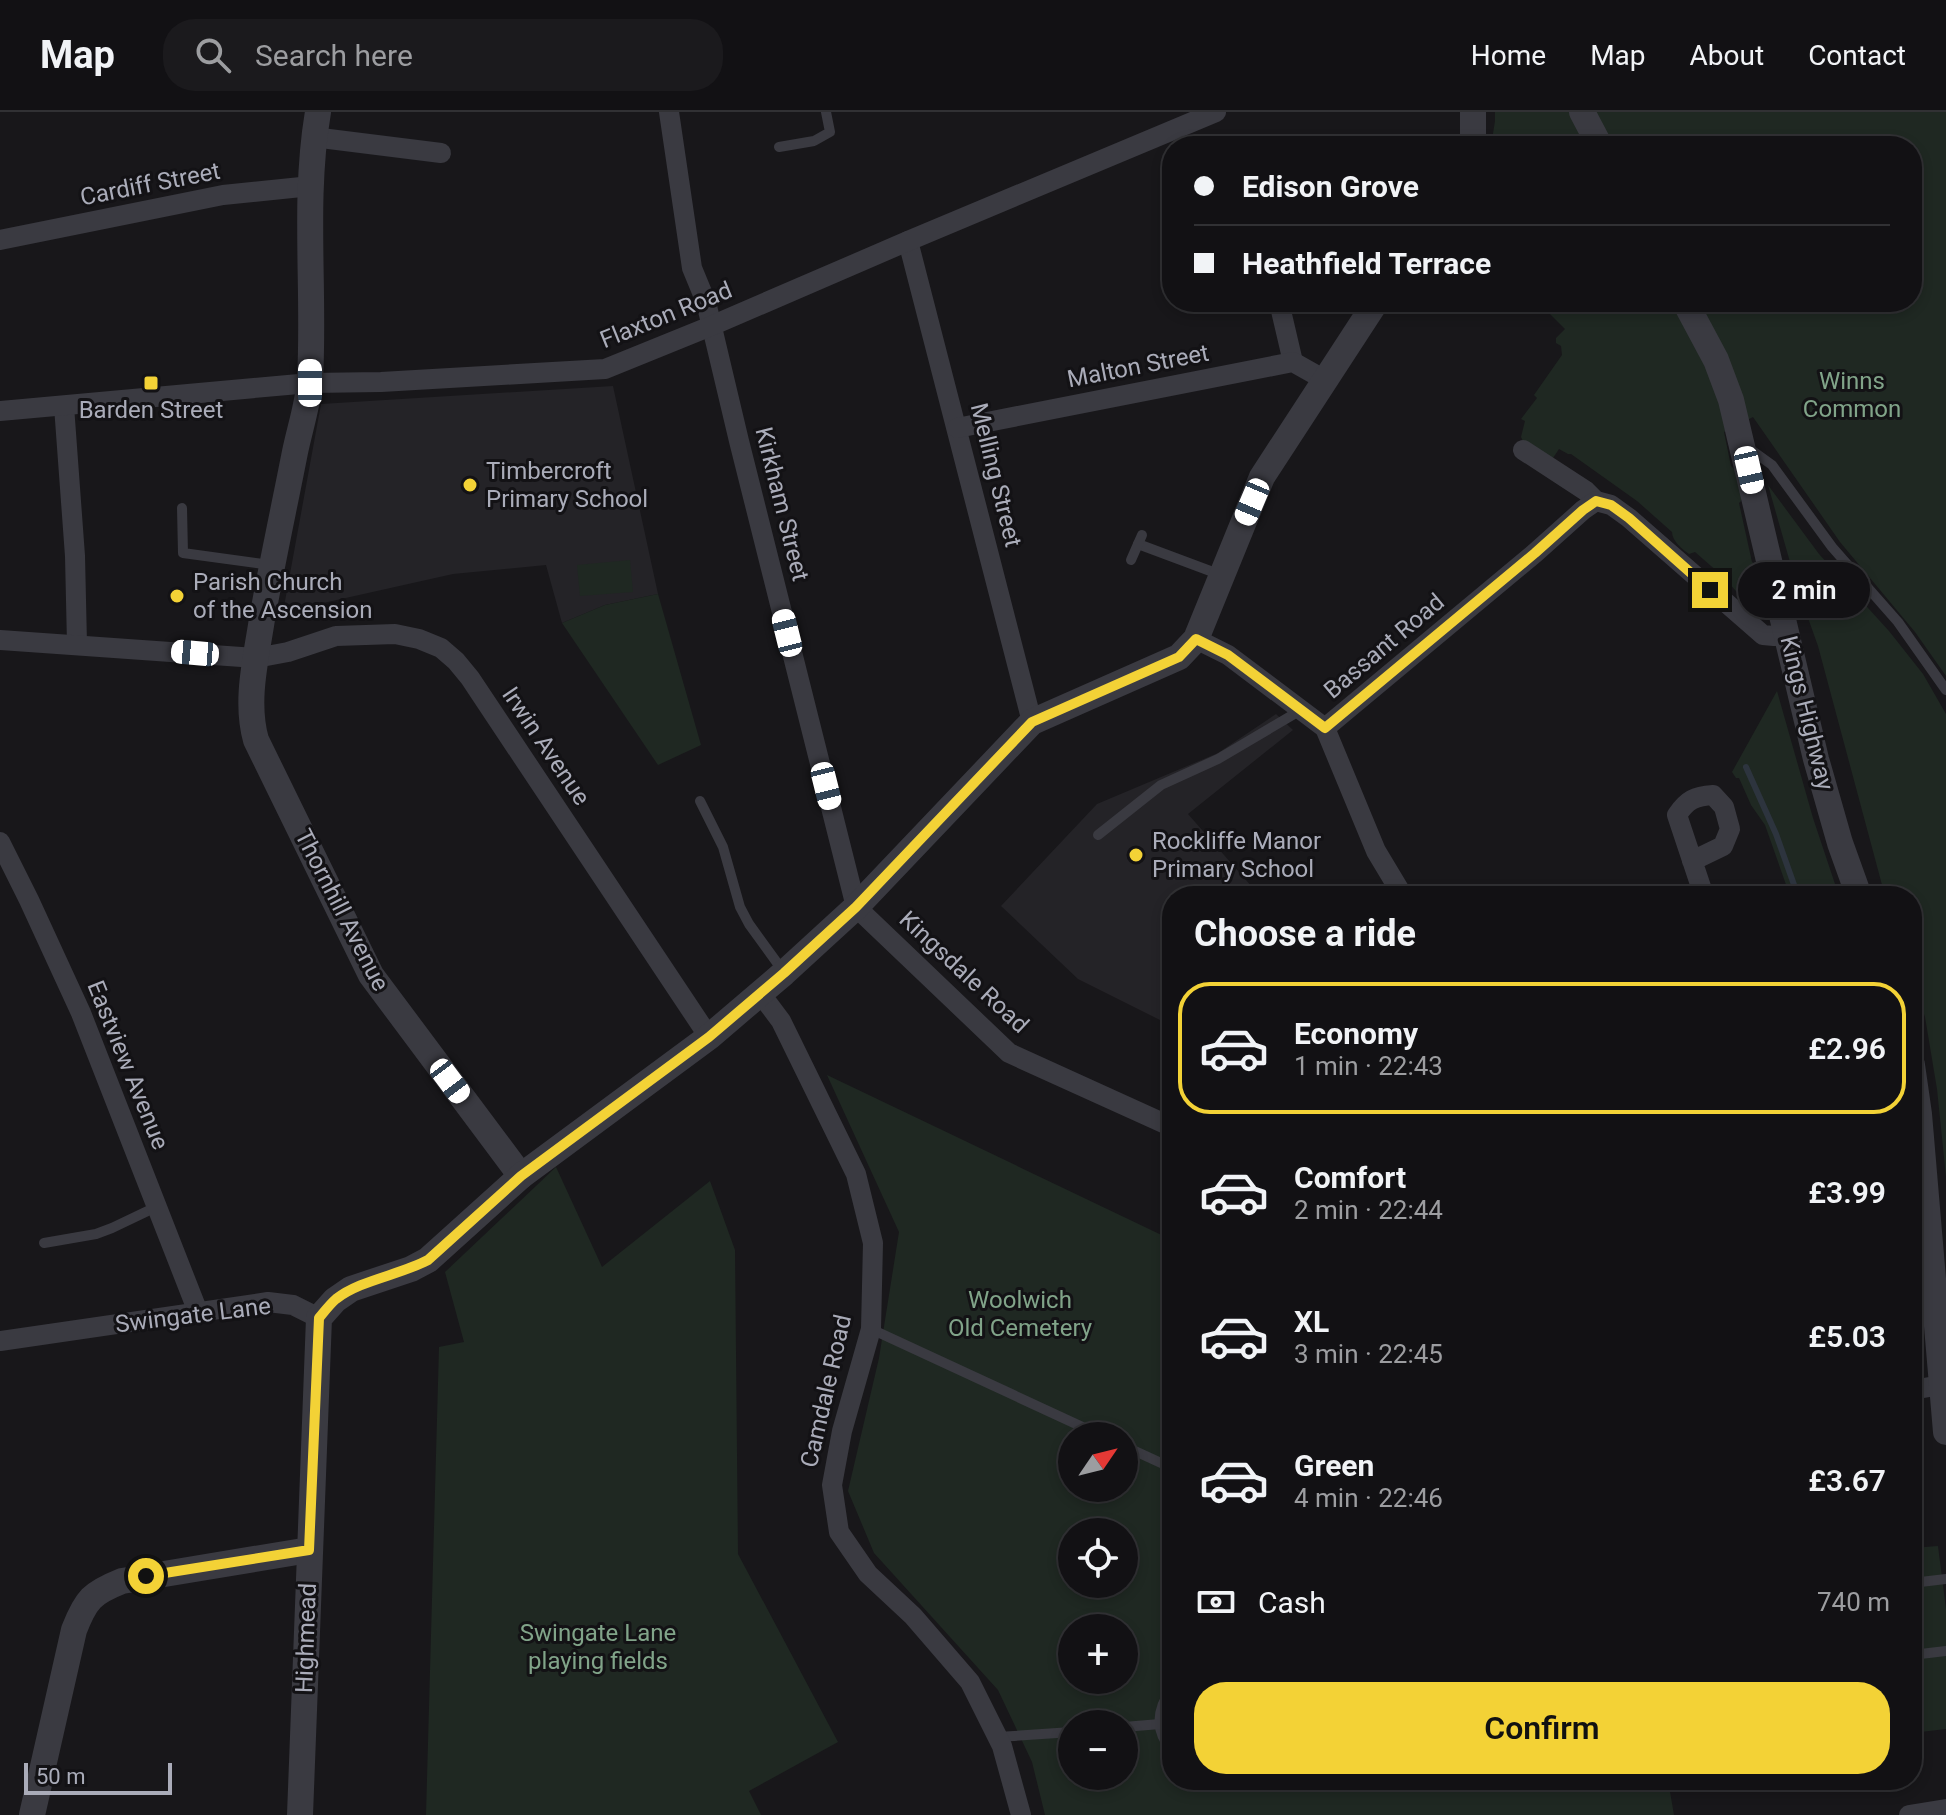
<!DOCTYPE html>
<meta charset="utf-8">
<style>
:root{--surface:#121114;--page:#1b1a1d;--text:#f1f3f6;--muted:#9c9da0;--line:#313134;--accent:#f3d236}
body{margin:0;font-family:Roboto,sans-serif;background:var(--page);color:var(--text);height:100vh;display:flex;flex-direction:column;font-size:30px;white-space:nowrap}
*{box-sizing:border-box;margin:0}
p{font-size:26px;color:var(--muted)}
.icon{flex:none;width:44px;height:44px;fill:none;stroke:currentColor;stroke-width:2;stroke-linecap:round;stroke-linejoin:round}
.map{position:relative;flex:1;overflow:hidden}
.details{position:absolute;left:1162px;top:774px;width:760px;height:904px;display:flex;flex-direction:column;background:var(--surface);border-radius:32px;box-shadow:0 4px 12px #0003,0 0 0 2px var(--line)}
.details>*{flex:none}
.guide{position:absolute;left:1162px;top:24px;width:760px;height:176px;border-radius:32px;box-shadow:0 4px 12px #0003,0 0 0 2px var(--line);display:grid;align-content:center;height:176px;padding:0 32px;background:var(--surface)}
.needle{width:52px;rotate:55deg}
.controls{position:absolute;left:1058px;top:1310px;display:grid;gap:16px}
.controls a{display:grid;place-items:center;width:80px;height:80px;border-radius:50%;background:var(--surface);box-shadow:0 4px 12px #0003,0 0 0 2px var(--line);font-size:40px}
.scale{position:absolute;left:24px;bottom:20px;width:148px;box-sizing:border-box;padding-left:8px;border:4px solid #aaacb9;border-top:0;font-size:22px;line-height:28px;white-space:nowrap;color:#aaacb9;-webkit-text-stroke:6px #131215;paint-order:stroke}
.end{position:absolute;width:36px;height:36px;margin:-18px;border:10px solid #f3d236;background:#111;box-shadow:0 0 0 4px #111}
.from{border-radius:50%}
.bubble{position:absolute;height:56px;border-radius:28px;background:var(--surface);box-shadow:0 4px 12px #0003,0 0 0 2px var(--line);font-size:26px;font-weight:600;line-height:56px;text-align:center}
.car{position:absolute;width:24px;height:48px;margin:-24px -12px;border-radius:10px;box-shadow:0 0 6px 2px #0007;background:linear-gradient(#fff 24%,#345 0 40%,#fff 0 76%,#345 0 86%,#fff 0)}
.guide b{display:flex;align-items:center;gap:28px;height:76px;font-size:30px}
.guide b+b{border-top:2px solid var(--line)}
.guide i{width:20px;height:20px;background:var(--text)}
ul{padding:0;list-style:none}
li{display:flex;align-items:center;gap:24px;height:132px;margin:0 16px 12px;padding:0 16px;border:4px solid transparent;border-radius:32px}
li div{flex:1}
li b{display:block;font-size:30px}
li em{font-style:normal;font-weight:600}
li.selected{border-color:var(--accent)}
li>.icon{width:72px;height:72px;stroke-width:1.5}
h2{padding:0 32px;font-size:36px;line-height:96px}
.pay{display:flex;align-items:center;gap:20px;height:88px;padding:0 32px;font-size:30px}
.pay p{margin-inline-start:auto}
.cta{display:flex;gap:16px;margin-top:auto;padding:16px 32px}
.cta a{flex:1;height:92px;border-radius:32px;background:var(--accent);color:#111;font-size:32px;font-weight:600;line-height:92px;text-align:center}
header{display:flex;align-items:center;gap:48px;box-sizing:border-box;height:112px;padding:0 40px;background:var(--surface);border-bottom:2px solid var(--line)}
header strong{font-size:38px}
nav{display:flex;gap:44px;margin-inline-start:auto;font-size:28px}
.search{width:560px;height:72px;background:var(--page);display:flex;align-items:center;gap:20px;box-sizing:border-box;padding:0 28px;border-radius:32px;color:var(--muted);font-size:30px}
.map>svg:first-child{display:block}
.built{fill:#242327}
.green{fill:#1f2822;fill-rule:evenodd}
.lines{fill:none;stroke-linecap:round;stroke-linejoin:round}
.stream{stroke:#2d343e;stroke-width:6}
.service{stroke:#3a3a41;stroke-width:10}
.minor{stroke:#3a3a41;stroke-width:20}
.tertiary{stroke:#3a3a41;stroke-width:26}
.route{stroke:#f3d236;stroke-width:10}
.poi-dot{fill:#f3d236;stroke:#131215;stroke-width:3}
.labels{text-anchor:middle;stroke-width:6;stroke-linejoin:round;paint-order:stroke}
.street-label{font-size:24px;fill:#aaacb9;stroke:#131215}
.park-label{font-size:24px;fill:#81a489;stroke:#131215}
.poi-label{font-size:24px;fill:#aaacb9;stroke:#131215;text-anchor:start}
</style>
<header>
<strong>Map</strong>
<div class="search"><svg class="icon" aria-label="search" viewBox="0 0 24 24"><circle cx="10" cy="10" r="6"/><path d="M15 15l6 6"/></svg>Search here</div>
<nav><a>Home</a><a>Map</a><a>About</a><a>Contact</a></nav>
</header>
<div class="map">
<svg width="1946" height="1703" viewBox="0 0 1946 1703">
<rect width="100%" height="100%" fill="#18171a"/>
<!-- built -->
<g class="built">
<polygon points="613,274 658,482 605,493 562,511 546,453 453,462 283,500 321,292"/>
<polygon points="1276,602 1293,618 1188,702 1260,784 1172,784 1172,914 1078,867 1001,794 1097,692 1218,641"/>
</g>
<!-- green -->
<g class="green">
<path d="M 1495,0 L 1946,0 L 1946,564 L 1915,520 L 1840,430 L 1753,305 L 1724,320 L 1731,354 L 1735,358 L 1737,369 L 1741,373 L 1741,389 L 1739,391 L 1752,450 L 1759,455 L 1765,467 C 1757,476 1760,484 1763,496 C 1750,492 1736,482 1729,470 L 1720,466 L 1719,461 L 1695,440 L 1689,442 C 1682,437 1672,429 1672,420 L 1637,389 L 1571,342 L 1568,342 L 1559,337 L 1553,346 L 1527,337 L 1521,325 L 1525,309 L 1521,307 L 1537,286 L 1534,283 L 1562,243 L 1561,234 L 1556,231 L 1556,226 L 1565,217 L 1538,190 L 1912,190 L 1912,34 L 1491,34 L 1495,9 Z"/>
<polygon points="1768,373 1819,442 1889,519 1923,562 1946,602 1946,1065 1937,977 1925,905 1912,866 1912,784 1885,784 1818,534 1798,478"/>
<polygon points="630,448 633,480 580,484 577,453"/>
<polygon points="658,482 701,633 658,653 562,511 605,493"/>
<polygon points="1777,579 1813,706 1839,784 1790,784 1765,713 1751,693 1739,666 1736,666 1732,660"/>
<path d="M 827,963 L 1172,1128 L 1172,1668 L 1668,1668 L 1674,1703 L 1045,1703 L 1032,1650 L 998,1578 L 874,1441 L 848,1379 L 879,1246 L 899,1120 ZM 1072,1324 L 1124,1324 L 1124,1376 L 1072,1376 ZM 1072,1420 L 1124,1420 L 1124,1472 L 1072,1472 ZM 1072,1516 L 1124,1516 L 1124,1568 L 1072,1568 ZM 1072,1612 L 1124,1612 L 1124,1664 L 1072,1664 Z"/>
<polygon points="556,1055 602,1155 710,1069 735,1138 738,1442 838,1630 749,1679 761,1703 426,1703 439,1235 464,1230 445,1160"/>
<polygon points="1938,1434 1946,1497 1946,1617 1912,1621 1912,1436"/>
</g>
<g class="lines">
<!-- stream -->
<polyline class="stream" points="1746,655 1776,722 1798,784"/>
<!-- service -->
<g class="service">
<polyline points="779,35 814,29 830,20 826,0"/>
<polyline points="1747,335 1772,353 1832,435 1898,510 1946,578"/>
<polyline points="182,396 183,441 271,453"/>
<polyline points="1138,432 1221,463"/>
<polyline points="1131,448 1142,423"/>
<polyline points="700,689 723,735 740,795 749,812 783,859"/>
<polyline points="1098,723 1161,673 1218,647 1301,598"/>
<polyline points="44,1131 96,1122 112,1116 156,1095"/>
<polyline points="871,1217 1102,1324"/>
<polyline points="1124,1334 1172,1356"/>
<polyline points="1912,1471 1946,1467"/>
<polyline points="1912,1543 1946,1539"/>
<path d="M 1172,1576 C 1156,1598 1154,1618 1172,1639"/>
<polyline points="1124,1615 1160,1612"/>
<polyline points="998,1625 1072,1620"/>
</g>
<!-- minor -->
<g class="minor">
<polyline points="669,0 692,156 706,190 739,329 856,795 1009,941 1172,1015"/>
<polyline points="313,25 441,41"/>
<polyline points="0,128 223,83 311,74"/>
<polyline points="908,129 1032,610"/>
<polyline points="1279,190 1293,250"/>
<polyline points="64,294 75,444 77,532"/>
<polyline points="0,299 310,271 381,270 605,257 711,214 908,129 1216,0"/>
<polyline points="957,316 1293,250 1325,268"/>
<polyline points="1523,338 1586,379 1596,389 1611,393 1629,406 1763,523 1774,524 1788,522"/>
<polyline points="1196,527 1228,543 1325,616 1535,441 1583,398 1596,389"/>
<polyline points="0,528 256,546 288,540 336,524 395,522 419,527 441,536 456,549 470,566 709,925"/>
<polyline points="1325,616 1376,739 1403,784"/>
<polyline points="0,730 29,788 81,901 198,1200"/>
<path d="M 1692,749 L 1723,734 L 1730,717 L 1724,695 L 1713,683 C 1695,684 1687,688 1677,703 L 1704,784"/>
<polyline points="760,881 781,909 856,1062 873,1131 871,1217 842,1319 832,1373 839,1420 868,1462 913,1504 970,1570 1002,1634 1021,1703"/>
<polyline points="0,1229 268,1190 293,1193 319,1206"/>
<polyline points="1912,1278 1941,1273"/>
<polyline points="1909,1703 1946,1697"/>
</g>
<!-- tertiary -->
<g class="tertiary">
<path d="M 318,0 C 303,88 315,179 310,268 C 308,292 300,316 295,340 C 284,396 272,451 262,507 C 256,547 245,589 256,628 L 371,863 L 521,1064"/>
<polyline points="1582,0 1600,34"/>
<polyline points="1471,34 1473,23 1473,0"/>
<polyline points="1685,190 1716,248 1731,288 1816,647 1840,731 1859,784"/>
<polyline points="1912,953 1919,1002 1946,1320"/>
<path d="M 32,1703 L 74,1518 C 86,1487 92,1481 122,1469 L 309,1438"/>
<polyline points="300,1703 319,1206 335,1188 351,1177 411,1157 428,1148 521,1064 709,925 784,861 856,795 1032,610 1179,545 1196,527 1262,365 1376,190"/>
</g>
</g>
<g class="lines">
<!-- route -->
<path class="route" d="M 146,1464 L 309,1438 L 319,1206 C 324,1200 330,1192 336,1187 C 360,1168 400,1163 428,1148 L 521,1064 L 709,925 L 784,861 L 856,795 L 1032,610 L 1179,545 L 1196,527 L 1228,543 L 1325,616 L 1535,441 L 1583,398 L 1596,389 L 1611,393 L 1629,406 L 1710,478"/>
</g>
<!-- markers -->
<g class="poi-dot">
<rect x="143" y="263" width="16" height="16" rx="4"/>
<circle cx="470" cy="373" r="8"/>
<circle cx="177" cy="484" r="8"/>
<circle cx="1136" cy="743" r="8"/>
</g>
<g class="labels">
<!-- street labels -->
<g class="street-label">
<text transform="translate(150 72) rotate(-11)" y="8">Cardiff Street</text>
<text transform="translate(666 203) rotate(-22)" y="8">Flaxton Road</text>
<text transform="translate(1138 254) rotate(-11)" y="8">Malton Street</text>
<text transform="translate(996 363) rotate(76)" y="8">Melling Street</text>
<text transform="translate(782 392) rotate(76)" y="8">Kirkham Street</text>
<text transform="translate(1384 534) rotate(-40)" y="8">Bassant Road</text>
<text transform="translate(1807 601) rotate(76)" y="8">Kings Highway</text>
<text transform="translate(546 634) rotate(56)" y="8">Irwin Avenue</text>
<text transform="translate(342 798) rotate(63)" y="8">Thornhill Avenue</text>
<text transform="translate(964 860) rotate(43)" y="8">Kingsdale Road</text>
<text transform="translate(128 953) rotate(68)" y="8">Eastview Avenue</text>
<text transform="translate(193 1203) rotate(-7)" y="8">Swingate Lane</text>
<text transform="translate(826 1279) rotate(-77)" y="8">Camdale Road</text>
<text transform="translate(306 1526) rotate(-88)" y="8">Highmead</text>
</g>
<!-- park labels -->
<g class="park-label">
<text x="1852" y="277">Winns<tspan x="1852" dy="28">Common</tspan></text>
<text x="1020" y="1196">Woolwich<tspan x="1020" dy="28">Old Cemetery</tspan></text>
<text x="598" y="1529">Swingate Lane<tspan x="598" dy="28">playing fields</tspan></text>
</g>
<!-- poi labels -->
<g class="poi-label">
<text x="151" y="306" text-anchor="middle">Barden Street</text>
<text x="486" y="367">Timbercroft<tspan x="486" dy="28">Primary School</tspan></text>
<text x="193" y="478">Parish Church<tspan x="193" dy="28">of the Ascension</tspan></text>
<text x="1152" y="737">Rockliffe Manor<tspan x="1152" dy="28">Primary School</tspan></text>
</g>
</g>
</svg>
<div class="controls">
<a><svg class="needle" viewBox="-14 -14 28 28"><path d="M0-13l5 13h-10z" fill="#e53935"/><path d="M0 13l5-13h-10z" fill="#9c9da0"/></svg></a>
<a><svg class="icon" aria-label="locate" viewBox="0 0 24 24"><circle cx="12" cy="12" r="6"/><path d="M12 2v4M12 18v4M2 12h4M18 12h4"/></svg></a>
<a>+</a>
<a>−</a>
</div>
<div class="scale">50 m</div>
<i class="end from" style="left:146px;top:1464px"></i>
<i class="end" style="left:1710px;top:478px"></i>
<div class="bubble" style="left:1738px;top:450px;width:132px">2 min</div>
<i class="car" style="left:310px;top:271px;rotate:0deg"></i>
<i class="car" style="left:1749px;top:358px;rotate:167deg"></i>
<i class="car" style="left:1252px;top:390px;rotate:203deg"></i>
<i class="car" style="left:787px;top:521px;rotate:346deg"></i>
<i class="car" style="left:195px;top:541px;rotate:275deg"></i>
<i class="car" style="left:826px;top:674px;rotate:166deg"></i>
<i class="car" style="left:450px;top:969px;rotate:143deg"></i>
<div class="guide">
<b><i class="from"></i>Edison Grove</b>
<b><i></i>Heathfield Terrace</b>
</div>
<section class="details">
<h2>Choose a ride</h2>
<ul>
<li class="selected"><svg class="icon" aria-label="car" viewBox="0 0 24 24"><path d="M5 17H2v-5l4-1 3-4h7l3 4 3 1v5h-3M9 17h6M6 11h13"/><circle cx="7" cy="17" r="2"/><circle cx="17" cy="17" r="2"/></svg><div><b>Economy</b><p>1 min · 22:43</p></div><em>£2.96</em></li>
<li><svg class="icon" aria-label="car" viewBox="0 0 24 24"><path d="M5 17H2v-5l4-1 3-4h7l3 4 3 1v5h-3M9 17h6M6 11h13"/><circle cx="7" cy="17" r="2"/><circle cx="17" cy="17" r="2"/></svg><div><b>Comfort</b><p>2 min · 22:44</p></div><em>£3.99</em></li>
<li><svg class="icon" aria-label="car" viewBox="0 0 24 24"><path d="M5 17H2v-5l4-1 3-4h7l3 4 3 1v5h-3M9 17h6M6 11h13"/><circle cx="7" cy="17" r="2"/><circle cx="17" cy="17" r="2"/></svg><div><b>XL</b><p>3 min · 22:45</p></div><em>£5.03</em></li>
<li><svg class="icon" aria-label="car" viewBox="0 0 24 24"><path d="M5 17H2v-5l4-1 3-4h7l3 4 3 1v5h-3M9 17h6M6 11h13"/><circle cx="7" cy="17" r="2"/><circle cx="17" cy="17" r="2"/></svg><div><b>Green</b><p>4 min · 22:46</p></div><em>£3.67</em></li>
</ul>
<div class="pay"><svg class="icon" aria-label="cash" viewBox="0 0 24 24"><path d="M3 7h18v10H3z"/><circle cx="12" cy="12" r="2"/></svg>Cash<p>740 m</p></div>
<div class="cta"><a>Confirm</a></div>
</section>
</div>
